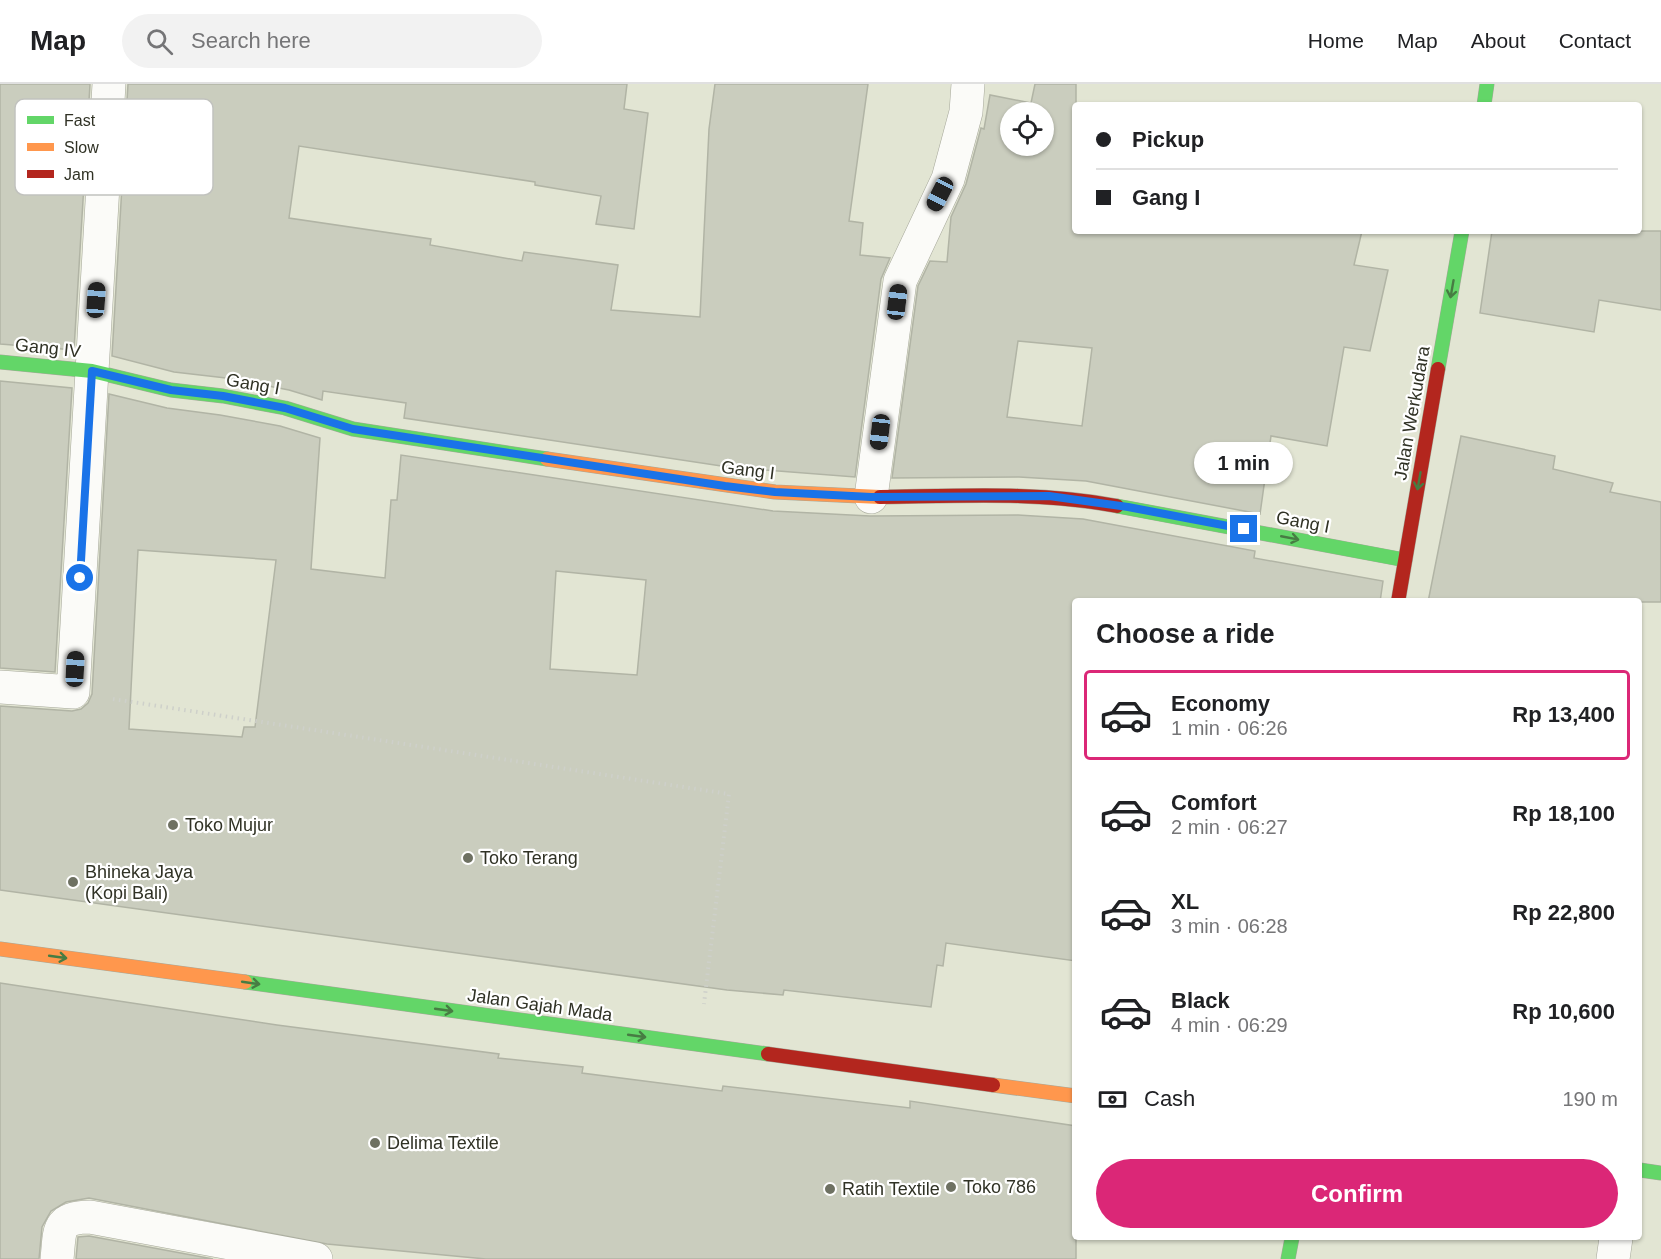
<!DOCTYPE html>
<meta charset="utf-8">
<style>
:root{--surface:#fff;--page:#f2f2f2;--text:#202124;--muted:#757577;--line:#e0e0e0;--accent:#db2777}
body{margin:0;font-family:Arial,sans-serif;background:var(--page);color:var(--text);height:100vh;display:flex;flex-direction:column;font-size:22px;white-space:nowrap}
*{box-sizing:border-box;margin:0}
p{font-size:20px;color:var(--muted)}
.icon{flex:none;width:33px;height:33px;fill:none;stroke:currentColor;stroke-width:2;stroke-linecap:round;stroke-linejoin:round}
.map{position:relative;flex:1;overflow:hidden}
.panel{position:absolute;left:1072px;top:514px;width:570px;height:642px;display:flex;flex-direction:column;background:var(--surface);border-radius:6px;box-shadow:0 2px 4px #0004}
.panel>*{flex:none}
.top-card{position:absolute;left:1072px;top:18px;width:570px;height:132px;border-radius:6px;box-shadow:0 2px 4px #0004;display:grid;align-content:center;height:132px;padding:0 24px;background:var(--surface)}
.fabs{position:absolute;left:1000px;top:18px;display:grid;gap:12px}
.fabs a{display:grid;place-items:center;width:54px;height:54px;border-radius:50%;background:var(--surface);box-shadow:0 2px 4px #0004;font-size:30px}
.end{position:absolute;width:27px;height:27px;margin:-14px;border:8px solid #1a73e8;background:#fff;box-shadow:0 0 0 3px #fff}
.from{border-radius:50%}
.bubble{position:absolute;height:42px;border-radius:21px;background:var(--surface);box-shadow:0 2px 4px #0004;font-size:20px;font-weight:800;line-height:42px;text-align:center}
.car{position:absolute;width:18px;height:36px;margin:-18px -9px;border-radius:8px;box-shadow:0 0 4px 2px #0007;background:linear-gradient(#222 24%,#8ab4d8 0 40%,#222 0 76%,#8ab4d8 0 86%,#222 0)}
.top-card b{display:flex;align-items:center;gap:21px;height:57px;font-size:22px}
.top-card b+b{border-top:2px solid var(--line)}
.top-card i{width:15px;height:15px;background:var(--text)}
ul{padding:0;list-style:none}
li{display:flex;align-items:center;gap:18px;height:90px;margin:0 12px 9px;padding:0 12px;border:3px solid transparent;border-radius:6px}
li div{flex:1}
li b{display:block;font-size:22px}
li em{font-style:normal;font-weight:800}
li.selected{border-color:var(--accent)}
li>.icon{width:54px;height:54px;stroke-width:1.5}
h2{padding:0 24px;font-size:27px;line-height:72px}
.pay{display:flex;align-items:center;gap:15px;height:66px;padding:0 24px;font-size:22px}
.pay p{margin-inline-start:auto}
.action{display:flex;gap:12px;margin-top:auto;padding:12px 24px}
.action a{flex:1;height:69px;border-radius:36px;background:var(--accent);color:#fff;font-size:24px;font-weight:800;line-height:69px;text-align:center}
header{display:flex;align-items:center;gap:36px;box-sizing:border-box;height:84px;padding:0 30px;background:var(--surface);border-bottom:2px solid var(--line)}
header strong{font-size:28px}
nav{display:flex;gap:33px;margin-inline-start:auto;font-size:21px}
.search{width:420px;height:54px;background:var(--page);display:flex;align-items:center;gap:15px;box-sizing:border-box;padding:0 21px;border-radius:33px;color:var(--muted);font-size:22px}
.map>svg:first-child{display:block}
.building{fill:#cacdbe;stroke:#b1b4a5;stroke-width:1.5;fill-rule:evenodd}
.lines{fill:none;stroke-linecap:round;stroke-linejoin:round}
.street-casing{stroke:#a6a89a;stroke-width:34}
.fast-casing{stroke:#a6a89a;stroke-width:15}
.slow-casing{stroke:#a6a89a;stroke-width:15}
.jam-casing{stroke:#a6a89a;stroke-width:15}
.path{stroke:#ced0ca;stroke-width:4;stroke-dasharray:1.5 4.5;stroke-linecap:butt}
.street{stroke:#fbfbf8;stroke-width:33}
.fast{stroke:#63d668;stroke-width:14}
.slow{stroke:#ff974d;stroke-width:14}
.jam{stroke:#b3261e;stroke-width:14}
.oneway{stroke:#477c43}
.route{stroke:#1a73e8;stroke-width:8}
.poi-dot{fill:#6e7162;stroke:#fff;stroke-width:2}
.labels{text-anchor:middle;stroke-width:4.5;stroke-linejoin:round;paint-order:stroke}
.street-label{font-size:18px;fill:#303225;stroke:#fff}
.poi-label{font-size:18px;fill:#303225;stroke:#fff;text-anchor:start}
.key{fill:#fff;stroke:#c1c2be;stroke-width:1.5}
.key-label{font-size:16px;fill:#303225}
</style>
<header>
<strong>Map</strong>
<div class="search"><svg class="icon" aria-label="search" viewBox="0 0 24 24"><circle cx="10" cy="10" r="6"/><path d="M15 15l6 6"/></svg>Search here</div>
<nav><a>Home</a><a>Map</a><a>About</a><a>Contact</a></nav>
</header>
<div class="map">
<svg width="1661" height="1175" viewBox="0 0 1661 1175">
<rect width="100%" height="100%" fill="#e2e5d3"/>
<!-- building -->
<g class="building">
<polygon points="0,0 90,0 74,266 0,260"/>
<polygon points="128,0 627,0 624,25 648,29 634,145 596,140 601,112 535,101 535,98 299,62 289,134 431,155 430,161 522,177 524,168 618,181 611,226 700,233 709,45 715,0 868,0 849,137 863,139 860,171 890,174 881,195 855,393 728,383 404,334 406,319 323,307 322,316 289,306 226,294 174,288 112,272"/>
<path d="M 1035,0 L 1076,0 L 1076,147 L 1362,147 L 1354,181 L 1388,186 L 1370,267 L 1344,263 L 1327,362 L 1271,352 L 1260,430 L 1086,397 L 1019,393 L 892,394 L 918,202 L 930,177 L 947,178 L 951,133 L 966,100 L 981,44 L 984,45 L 990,11 L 1031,19 ZM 1011,28 L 1044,28 L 1044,62 L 1011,62 ZM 1018,257 L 1092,264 L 1082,342 L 1007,333 Z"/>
<polygon points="1492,147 1661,147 1661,226 1599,216 1594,248 1480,229"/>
<polygon points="0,297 72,304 55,588 0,584"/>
<path d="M 109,310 L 167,324 L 220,331 L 280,342 L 320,354 L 311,485 L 385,494 L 391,416 L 397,416 L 401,371 L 773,427 L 870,432 L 1018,431 L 1083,435 L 1255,467 L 1254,474 L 1383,497 L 1380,518 L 1076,518 L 1076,877 L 946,859 L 943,882 L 937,881 L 931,923 L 784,906 L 783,911 L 727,906 L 0,806 L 0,622 L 72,627 L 81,625 L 88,619 L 92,610 ZM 138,466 L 276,476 L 255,643 L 244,643 L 242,653 L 129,645 ZM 556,487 L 646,496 L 637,591 L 550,585 Z"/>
<polygon points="1461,352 1555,372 1553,385 1613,399 1610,408 1661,418 1661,518 1428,518"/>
<polygon points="0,899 277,941 499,970 498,974 583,983 582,989 722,1007 723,1002 910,1024 910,1017 1076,1042 1076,1175 486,1175 327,1160 89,1114 66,1118 51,1127 42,1143 39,1175 0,1175"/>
<polygon points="89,1152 213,1175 76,1175 78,1153"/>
</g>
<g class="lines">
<defs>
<g id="street">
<polyline points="871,413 900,197 948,95 966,28 968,0"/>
<polyline points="0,603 73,608 109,0"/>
<path d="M 57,1175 C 60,1147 56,1133 90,1133 L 316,1175"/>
<polyline points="1613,1175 1616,1154"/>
</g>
<g id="fast">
<polyline points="1484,21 1487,0"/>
<polyline points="0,278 92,287 171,306 223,312 285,324 353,345 547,375"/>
<polyline points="1438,285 1462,147"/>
<polyline points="1117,422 1405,476"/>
<polyline points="245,898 768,970"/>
<polyline points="1640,1086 1661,1089"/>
<polyline points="1288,1175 1292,1154"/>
</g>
<g id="slow">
<polyline points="547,375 775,408 880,413"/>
<polyline points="0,865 245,898"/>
<polyline points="993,1001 1076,1012"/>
</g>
<g id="jam">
<path d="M 880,413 C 958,412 1039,407 1117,422"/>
<polyline points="1398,518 1438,285"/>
<polyline points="768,970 993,1001"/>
</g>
</defs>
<!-- street casing -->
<use href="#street" class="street-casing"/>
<!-- fast casing -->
<use href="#fast" class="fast-casing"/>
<!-- slow casing -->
<use href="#slow" class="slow-casing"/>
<!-- jam casing -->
<use href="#jam" class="jam-casing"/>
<!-- path -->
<polyline class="path" points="113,615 729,710 704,920"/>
<!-- street -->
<use href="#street" class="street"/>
<!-- fast -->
<use href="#fast" class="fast"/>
<!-- slow -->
<use href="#slow" class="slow"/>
<!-- jam -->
<use href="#jam" class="jam"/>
</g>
<!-- one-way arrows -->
<defs><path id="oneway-shaft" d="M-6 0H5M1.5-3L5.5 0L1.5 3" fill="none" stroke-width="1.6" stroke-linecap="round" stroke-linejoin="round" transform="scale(1.5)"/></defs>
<g class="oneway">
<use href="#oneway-shaft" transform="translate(1452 205) rotate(100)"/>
<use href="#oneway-shaft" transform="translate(1419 397) rotate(100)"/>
<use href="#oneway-shaft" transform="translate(1290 454) rotate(11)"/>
<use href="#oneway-shaft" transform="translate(58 873) rotate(8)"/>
<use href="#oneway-shaft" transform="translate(251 899) rotate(8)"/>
<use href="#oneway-shaft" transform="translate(444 926) rotate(8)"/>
<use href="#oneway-shaft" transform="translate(637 952) rotate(8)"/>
</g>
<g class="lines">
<!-- route -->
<polyline class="route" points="80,494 92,287 171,306 223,312 285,324 353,345 725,402 775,408 871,413 1049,412 1128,423 1244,445"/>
</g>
<!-- markers -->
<g class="poi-dot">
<circle cx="173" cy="741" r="6"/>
<circle cx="468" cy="774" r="6"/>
<circle cx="73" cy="798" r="6"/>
<circle cx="375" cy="1059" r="6"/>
<circle cx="951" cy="1103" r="6"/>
<circle cx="830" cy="1105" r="6"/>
</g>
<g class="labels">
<!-- street labels -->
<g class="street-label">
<text transform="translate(48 264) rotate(6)" y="6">Gang IV</text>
<text transform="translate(253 300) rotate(10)" y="6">Gang I</text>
<text transform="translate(1412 329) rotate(-80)" y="6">Jalan Werkudara</text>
<text transform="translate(748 386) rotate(7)" y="6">Gang I</text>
<text transform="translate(1303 438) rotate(11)" y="6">Gang I</text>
<text transform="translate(540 921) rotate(8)" y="6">Jalan Gajah Mada</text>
</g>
<!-- poi labels -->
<g class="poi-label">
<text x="185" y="747">Toko Mujur</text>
<text x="480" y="780">Toko Terang</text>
<text x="85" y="794">Bhineka Jaya<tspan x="85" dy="21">(Kopi Bali)</tspan></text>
<text x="387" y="1065">Delima Textile</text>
<text x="963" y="1109">Toko 786</text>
<text x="842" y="1111">Ratih Textile</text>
</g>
</g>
<!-- legend -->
<rect x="15" y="15" width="198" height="96" rx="9" class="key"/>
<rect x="27" y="32" width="27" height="8" fill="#63d668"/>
<rect x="27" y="59" width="27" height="8" fill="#ff974d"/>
<rect x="27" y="86" width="27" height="8" fill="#b3261e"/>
<g class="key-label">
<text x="64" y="42">Fast</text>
<text x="64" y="69">Slow</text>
<text x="64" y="96">Jam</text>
</g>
</svg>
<div class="fabs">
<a><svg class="icon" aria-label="locate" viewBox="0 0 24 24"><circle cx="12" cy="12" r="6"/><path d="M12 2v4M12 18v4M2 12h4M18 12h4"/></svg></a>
</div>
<i class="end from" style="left:80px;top:494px"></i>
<i class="end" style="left:1244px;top:445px"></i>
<div class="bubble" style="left:1194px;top:358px;width:99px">1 min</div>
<i class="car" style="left:940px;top:110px;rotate:207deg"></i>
<i class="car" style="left:96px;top:216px;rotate:4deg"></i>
<i class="car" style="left:897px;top:218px;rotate:7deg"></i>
<i class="car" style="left:880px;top:348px;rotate:187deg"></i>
<i class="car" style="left:75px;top:585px;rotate:3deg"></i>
<div class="top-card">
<b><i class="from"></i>Pickup</b>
<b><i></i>Gang I</b>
</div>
<section class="panel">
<h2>Choose a ride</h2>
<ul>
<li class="selected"><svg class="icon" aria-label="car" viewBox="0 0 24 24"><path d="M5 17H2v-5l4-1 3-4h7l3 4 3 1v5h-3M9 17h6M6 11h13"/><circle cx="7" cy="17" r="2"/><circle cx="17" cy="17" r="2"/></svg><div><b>Economy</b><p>1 min · 06:26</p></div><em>Rp 13,400</em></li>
<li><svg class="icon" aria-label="car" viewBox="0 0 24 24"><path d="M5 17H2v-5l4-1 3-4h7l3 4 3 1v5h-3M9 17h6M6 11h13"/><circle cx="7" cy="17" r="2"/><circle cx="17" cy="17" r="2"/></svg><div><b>Comfort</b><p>2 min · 06:27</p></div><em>Rp 18,100</em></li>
<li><svg class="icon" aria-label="car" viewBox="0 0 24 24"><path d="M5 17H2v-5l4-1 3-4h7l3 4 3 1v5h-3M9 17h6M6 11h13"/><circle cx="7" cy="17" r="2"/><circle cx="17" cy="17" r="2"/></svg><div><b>XL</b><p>3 min · 06:28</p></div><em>Rp 22,800</em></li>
<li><svg class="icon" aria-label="car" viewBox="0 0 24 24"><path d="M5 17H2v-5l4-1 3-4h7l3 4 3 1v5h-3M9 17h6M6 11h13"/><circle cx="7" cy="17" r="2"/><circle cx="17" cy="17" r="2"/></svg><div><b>Black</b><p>4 min · 06:29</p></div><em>Rp 10,600</em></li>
</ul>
<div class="pay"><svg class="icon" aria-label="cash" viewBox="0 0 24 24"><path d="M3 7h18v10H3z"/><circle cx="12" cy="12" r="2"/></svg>Cash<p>190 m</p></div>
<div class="action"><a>Confirm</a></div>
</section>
</div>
